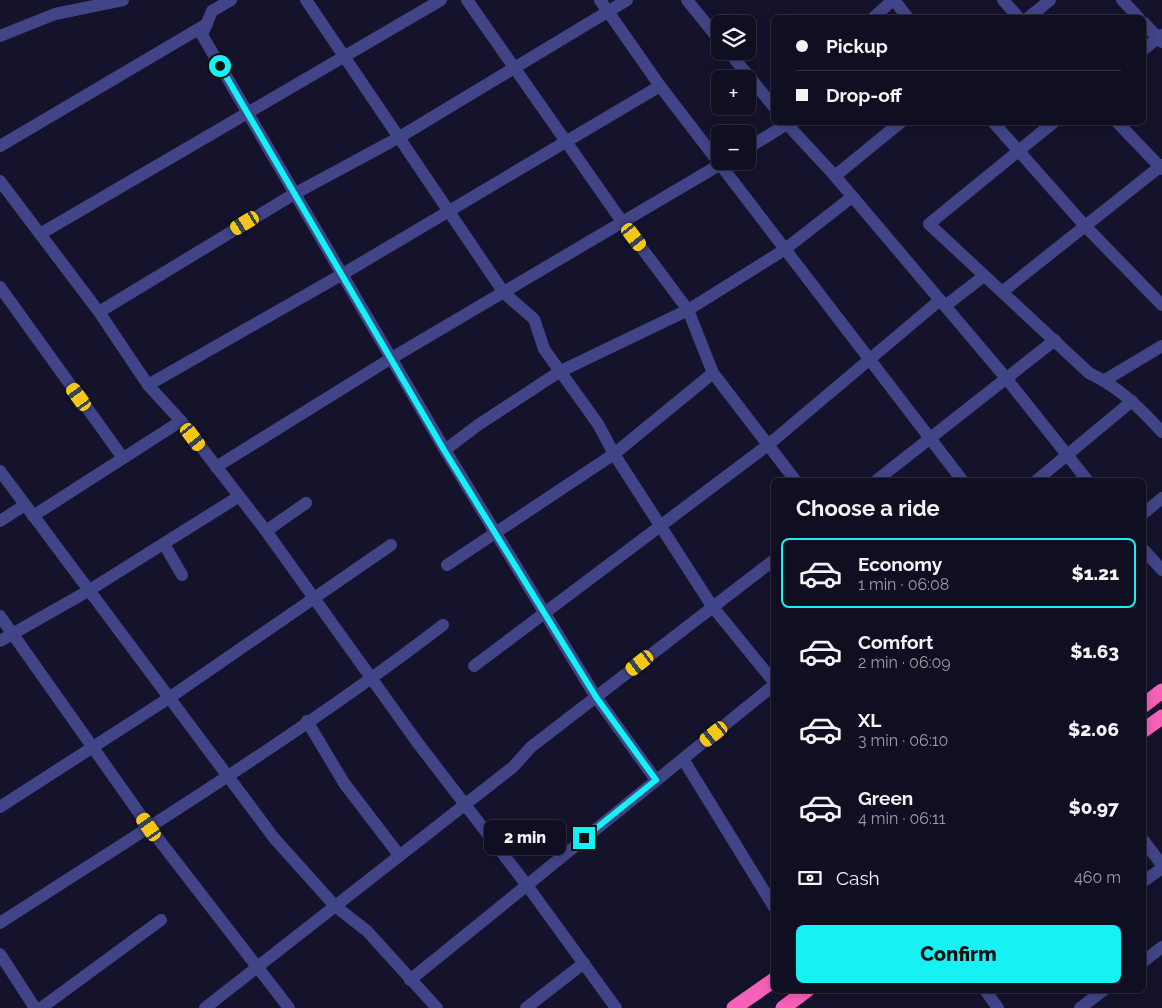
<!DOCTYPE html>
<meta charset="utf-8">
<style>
:root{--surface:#100e21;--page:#1e1c2e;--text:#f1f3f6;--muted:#9c9ca5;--line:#302e3f;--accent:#16f1f3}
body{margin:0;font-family:Raleway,sans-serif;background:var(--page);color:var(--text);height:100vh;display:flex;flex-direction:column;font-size:19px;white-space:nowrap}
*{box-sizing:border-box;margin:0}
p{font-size:16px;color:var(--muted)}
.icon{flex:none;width:28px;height:28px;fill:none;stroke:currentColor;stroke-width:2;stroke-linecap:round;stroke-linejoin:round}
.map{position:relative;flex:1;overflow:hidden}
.side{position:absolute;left:771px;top:478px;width:375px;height:515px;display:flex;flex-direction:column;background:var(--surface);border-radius:8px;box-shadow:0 2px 12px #0003,0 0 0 1px var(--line)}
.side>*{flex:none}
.banner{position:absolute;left:771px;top:15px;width:375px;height:110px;border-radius:8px;box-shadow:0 2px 12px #0003,0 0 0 1px var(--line);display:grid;align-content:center;height:110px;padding:0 25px;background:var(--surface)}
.buttons{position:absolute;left:711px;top:15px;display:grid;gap:10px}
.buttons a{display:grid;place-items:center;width:45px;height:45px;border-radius:8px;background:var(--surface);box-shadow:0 2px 12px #0003,0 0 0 1px var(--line);font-size:25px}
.end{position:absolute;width:22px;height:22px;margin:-11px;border:6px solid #16f1f3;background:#111;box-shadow:0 0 0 2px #111}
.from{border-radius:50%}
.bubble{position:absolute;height:35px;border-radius:8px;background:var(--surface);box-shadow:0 2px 12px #0003,0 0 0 1px var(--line);font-size:16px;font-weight:800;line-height:35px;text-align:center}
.car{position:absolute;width:15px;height:30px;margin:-15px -8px;border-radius:6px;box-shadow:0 0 4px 1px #0007;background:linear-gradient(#f5c518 24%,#345 0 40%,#f5c518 0 76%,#345 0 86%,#f5c518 0)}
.banner b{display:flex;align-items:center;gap:18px;height:48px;font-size:19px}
.banner b+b{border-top:1px solid var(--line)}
.banner i{width:12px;height:12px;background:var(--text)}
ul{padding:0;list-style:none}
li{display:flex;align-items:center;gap:15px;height:70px;margin:0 10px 8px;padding:0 15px;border:2px solid transparent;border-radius:8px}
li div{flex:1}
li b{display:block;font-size:19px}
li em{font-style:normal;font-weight:800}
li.on{border-color:var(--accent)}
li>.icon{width:45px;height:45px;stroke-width:1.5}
h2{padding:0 25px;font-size:22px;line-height:60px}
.pay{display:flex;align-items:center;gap:12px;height:55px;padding:0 25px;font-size:19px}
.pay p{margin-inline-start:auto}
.primary-button{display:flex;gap:10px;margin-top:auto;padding:10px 25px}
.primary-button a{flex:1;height:58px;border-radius:8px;background:var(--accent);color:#111;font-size:20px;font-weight:800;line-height:58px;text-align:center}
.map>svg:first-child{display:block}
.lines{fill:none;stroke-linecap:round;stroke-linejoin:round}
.minor{stroke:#414588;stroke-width:12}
.highway{stroke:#f761b7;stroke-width:15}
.route{stroke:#16f1f3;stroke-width:6}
</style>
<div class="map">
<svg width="1162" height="1008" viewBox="0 0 1162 1008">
<rect width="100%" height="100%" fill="#15132c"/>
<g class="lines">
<!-- minor -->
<g class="minor">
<polyline points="231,0 212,11 202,35 445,450 596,697 656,780"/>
<polyline points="306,0 504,293 534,319 544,349 598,424 614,454 712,606 774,682"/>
<polyline points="467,0 623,223 688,310 713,373 795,480"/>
<polyline points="600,0 660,86 962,480"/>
<polyline points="687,0 720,41"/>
<polyline points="894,0 908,18"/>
<polyline points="1003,0 1019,18"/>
<polyline points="1122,0 1139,18"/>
<polyline points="873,18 893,0"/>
<polyline points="1028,18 1050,0"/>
<polyline points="1144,23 1162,42"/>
<polyline points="0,36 55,14 123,0"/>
<polyline points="1144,49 1162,35"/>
<polyline points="728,51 774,107"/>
<polyline points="785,122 835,176 1006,378 1087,480"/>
<polyline points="993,122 1086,227 1162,305"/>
<path d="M 1054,122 L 929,224 L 1089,373 C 1119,387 1140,408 1162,432"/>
<polyline points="1117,122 1162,169"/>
<polyline points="0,146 207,24"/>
<polyline points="748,148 787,124"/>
<polyline points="835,176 901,122"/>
<polyline points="0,181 99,312 148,385 181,421 266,531 417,742 526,884 616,1008"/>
<polyline points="40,234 441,0"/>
<polyline points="0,287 123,458"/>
<polyline points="1002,292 1162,165"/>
<polyline points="945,306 984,276"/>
<polyline points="99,312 294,194 398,138 627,0"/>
<polyline points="1105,380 1162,346"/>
<polyline points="148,385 341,275 660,86"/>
<polyline points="445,450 478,425 559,372 688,310 784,250 852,197"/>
<polyline points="216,467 390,359 726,161"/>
<polyline points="0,471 274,838 335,906 367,931 437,1008"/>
<polyline points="877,480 1055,340"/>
<polyline points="1037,480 1132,401"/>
<polyline points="1144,513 1162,498"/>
<polyline points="33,516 181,421"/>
<polyline points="0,521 25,505"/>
<polyline points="266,531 306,503"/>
<polyline points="164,544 182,575"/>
<polyline points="1144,550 1162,570"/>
<polyline points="447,565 614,454 713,373"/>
<polyline points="0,616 149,827 289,1008"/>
<polyline points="0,641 88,591 238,497"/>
<polyline points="474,666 768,445 940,300"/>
<polyline points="307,721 344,783 399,855"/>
<polyline points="683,759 774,907"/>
<polyline points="0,807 169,698 391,545"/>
<polyline points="1144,841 1162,865"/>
<polyline points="1144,881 1162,868"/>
<path d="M 0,923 C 150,826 302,733 443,625"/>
<polyline points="0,954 35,1008"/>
<polyline points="1144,961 1162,947"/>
<polyline points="410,980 774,685"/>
<polyline points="985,990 998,1008"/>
<polyline points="41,1008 161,920"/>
<polyline points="205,1008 513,767 531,747 774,560"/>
<polyline points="526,1008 584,963"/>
<polyline points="1080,1008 1104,990"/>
</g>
<!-- highway -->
<g class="highway">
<polyline points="1144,705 1162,691"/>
<polyline points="1144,730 1162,717"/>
<polyline points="734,1008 774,980"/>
<polyline points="783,1008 807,990"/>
</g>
</g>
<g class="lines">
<!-- route -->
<polyline class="route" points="220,66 444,450 596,697 656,780 584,838"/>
</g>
</svg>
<div class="buttons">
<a><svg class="icon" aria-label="layers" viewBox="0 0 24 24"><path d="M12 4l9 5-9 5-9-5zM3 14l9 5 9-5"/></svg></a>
<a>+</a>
<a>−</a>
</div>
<i class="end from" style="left:220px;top:66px"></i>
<i class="end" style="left:584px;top:838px"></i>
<div class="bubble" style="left:484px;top:820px;width:82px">2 min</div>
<i class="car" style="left:245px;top:223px;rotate:239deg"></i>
<i class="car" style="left:634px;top:237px;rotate:143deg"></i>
<i class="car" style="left:79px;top:397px;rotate:324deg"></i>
<i class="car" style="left:193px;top:437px;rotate:143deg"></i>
<i class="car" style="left:640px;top:663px;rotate:232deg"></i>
<i class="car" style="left:714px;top:734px;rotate:231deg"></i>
<i class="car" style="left:149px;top:827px;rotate:325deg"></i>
<div class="banner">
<b><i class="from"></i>Pickup</b>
<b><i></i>Drop-off</b>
</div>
<section class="side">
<h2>Choose a ride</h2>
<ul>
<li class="on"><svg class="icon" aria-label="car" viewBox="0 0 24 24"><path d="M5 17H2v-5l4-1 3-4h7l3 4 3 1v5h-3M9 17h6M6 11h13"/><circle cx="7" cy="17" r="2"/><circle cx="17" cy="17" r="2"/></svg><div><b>Economy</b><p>1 min · 06:08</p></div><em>$1.21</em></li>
<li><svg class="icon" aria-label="car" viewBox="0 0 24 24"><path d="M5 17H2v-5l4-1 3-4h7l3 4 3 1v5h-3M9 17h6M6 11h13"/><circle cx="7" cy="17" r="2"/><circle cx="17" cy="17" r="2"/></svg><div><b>Comfort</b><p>2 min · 06:09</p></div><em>$1.63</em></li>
<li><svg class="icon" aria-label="car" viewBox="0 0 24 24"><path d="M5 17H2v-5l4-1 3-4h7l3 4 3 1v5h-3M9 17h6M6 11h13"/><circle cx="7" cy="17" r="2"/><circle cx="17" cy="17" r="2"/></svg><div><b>XL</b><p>3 min · 06:10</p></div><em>$2.06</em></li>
<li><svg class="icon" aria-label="car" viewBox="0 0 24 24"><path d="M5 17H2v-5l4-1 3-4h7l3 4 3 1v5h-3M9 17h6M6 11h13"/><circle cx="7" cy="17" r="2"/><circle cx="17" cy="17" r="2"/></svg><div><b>Green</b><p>4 min · 06:11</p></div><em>$0.97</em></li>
</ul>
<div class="pay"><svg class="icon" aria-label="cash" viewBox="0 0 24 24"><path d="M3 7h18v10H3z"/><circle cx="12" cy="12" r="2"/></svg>Cash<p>460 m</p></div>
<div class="primary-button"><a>Confirm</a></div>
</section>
</div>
